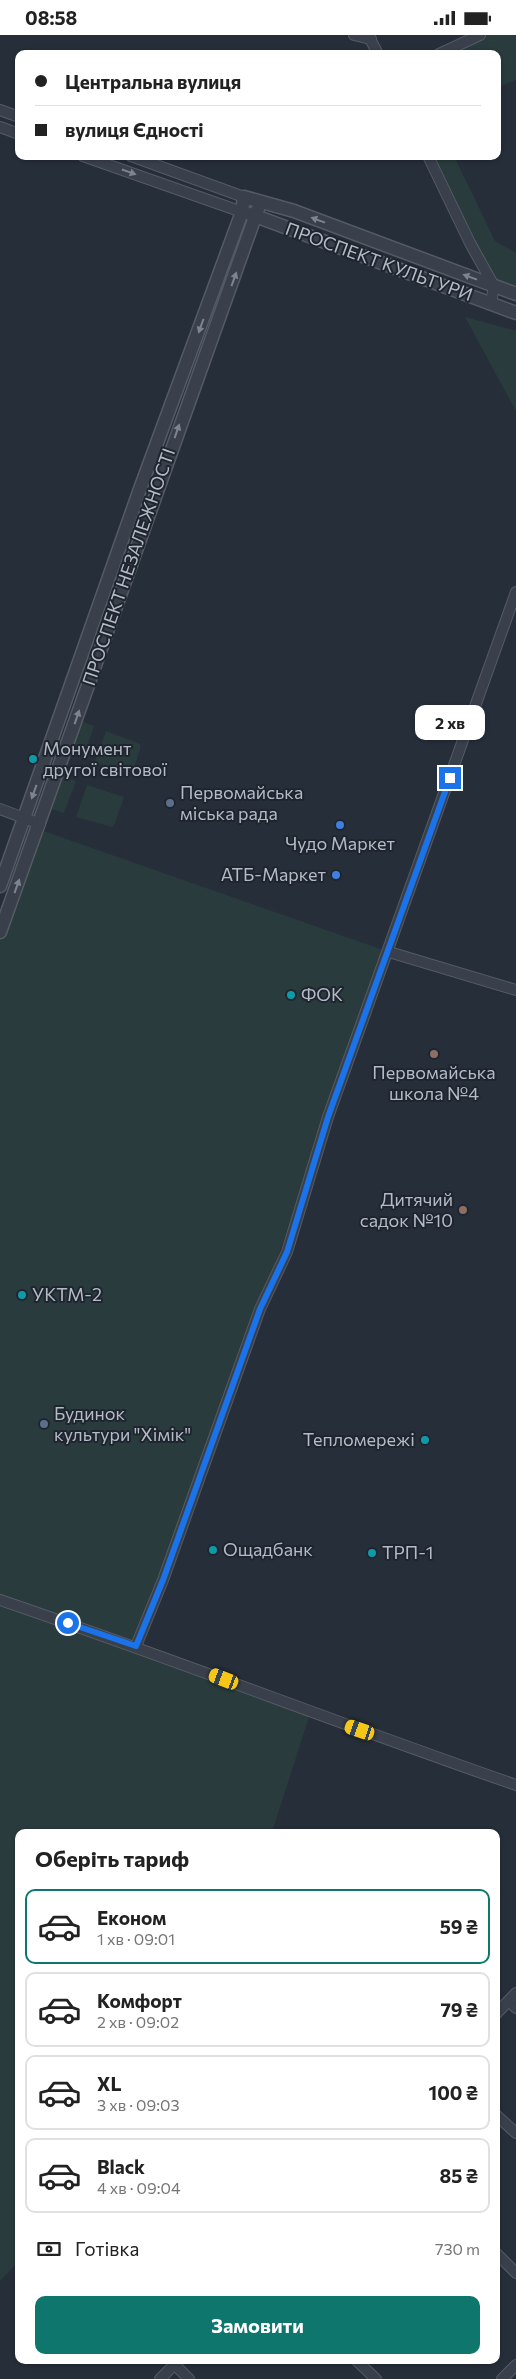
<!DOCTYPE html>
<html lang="uk">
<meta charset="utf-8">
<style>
:root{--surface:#fff;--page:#f6f6f6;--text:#222;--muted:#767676;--line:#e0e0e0;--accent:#0f766e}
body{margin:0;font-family:Commissioner,sans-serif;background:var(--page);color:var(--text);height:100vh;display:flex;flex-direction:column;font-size:19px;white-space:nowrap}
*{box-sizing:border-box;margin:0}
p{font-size:16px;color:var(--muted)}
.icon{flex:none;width:28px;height:28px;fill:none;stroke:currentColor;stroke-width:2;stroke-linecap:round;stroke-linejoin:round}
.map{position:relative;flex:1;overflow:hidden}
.side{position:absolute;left:15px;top:1794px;width:485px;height:535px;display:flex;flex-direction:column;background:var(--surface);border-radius:10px;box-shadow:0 1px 4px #0004}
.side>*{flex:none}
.top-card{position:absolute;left:15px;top:15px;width:486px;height:110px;border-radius:10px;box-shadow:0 1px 4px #0004;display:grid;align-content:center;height:110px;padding:0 20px;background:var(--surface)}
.end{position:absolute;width:22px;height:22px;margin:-11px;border:6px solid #1a73e8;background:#fff;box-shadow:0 0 0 2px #fff}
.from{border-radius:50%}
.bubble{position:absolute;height:35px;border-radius:10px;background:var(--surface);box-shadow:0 1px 4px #0004;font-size:16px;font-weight:700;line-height:35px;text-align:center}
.car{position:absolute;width:15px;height:30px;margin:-15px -8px;border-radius:6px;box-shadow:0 0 4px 1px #0007;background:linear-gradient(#f5c518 24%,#345 0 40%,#f5c518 0 76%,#345 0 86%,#f5c518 0)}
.top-card b{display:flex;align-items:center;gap:18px;height:48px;font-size:19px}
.top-card b+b{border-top:1px solid var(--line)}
.top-card i{width:12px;height:12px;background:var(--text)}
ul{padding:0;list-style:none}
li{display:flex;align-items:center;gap:15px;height:75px;margin:0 10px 8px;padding:0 10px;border:2px solid var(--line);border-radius:10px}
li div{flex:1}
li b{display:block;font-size:19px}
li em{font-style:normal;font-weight:700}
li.selected{border-color:var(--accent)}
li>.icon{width:45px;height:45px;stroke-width:1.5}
h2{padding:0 20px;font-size:22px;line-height:60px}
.pay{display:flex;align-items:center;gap:12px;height:55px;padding:0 20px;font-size:19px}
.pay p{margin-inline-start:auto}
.cta{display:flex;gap:10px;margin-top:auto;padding:10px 20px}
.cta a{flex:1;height:58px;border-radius:10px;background:var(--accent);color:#fff;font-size:20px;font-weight:700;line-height:58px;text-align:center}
.status{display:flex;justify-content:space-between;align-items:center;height:35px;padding:0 25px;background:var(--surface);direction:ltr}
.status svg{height:14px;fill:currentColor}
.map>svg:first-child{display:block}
.green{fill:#293b3c}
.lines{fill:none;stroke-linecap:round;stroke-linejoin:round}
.minor-casing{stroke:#555b65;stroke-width:12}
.tertiary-casing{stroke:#555b65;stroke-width:15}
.minor{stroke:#39404b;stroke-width:10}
.tertiary{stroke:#39404b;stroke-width:12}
.oneway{fill:#7d848f}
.route{stroke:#1a73e8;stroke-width:6}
.culture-dot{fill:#0f9aa8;stroke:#1f252f;stroke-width:2}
.service-dot{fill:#5c6f8a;stroke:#1f252f;stroke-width:2}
.shop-dot{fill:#3f7fe0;stroke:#1f252f;stroke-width:2}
.education-dot{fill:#8d6e63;stroke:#1f252f;stroke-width:2}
.labels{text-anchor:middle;stroke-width:4;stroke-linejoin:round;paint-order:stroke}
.street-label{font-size:18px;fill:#b5bbc6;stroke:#1f252f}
.poi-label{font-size:18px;fill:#b5bbc6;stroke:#1f252f;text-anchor:start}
</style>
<div class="status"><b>08:58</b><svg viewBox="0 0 49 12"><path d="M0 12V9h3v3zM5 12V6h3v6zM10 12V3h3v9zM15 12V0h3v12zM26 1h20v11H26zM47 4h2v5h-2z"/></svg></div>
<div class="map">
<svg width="516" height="2344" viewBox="0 0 516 2344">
<rect width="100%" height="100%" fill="#262e3a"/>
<!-- green -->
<g class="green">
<polygon points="480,0 516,0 516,45 498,52 498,19 439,19"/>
<polygon points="428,121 454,121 495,206 516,218 516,259 494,251"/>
<polygon points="465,282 516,296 516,376"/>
<polygon points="75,684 94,691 83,723 64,717"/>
<polygon points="106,696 140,709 140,714 132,740 95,727"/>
<polygon points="57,740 76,746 64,778 45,772"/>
<polygon points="87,750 124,762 115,788 112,792 76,782"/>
<polygon points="38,794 389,917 136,1611 310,1679 272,1797 19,1798 19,2226 0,2246 0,900"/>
</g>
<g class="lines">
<defs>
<g id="minor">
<polyline points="354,0 371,4"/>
<polyline points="368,0 378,19"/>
<polyline points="439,19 480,0"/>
<polyline points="0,75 19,82"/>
<polyline points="0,92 19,99"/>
<polyline points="83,121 242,177"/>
<polyline points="131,121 244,162"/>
<polyline points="428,121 470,208 494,251 491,268"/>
<polyline points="0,774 40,789 38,794"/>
<polyline points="389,917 516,955"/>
<path d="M 0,1565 C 173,1624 343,1690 516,1750"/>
<polyline points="136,1611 163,1545 260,1274 287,1217 328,1082 516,557"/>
<polyline points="509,1966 516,1973"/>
<polyline points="496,1979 516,1958"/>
<polyline points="496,2080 516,2098"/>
<polyline points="496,2218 516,2238"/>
<polyline points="356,2325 376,2344"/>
<polyline points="175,2330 189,2344"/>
<polyline points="160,2344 179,2325"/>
<polyline points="502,2344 516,2330"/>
</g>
<g id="tertiary">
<polyline points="250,179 516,278"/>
<polyline points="0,851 140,454 242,177 244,162 294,176 516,259"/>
<polyline points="0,897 260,168"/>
</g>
</defs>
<!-- minor casing -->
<use href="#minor" class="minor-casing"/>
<!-- tertiary casing -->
<use href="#tertiary" class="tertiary-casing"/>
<!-- minor -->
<use href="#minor" class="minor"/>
<!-- tertiary -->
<use href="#tertiary" class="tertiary"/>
</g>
<!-- one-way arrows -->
<defs><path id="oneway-solid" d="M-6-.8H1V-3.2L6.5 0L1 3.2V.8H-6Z" transform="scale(1.25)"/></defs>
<g class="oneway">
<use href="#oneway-solid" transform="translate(129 137) rotate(19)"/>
<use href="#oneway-solid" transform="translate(318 185) rotate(-160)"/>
<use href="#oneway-solid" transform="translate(470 242) rotate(-160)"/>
<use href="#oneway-solid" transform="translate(234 244) rotate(-70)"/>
<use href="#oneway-solid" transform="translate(201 291) rotate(110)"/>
<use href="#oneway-solid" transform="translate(177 396) rotate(-71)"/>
<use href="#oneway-solid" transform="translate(77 682) rotate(-71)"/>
<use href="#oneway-solid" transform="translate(34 757) rotate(110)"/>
<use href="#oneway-solid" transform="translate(17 851) rotate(-70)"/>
</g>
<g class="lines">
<!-- route -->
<polyline class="route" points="68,1588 136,1611 163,1545 260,1274 287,1217 328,1082 450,743"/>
</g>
<!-- markers -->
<g class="culture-dot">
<circle cx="33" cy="724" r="5"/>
<circle cx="291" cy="960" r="5"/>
<circle cx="22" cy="1260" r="5"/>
<circle cx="425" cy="1405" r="5"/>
<circle cx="213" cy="1515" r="5"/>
<circle cx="372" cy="1518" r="5"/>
</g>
<g class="service-dot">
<circle cx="170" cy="768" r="5"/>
<circle cx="44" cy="1389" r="5"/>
</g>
<g class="shop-dot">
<circle cx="340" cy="790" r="5"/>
<circle cx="336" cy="840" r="5"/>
</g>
<g class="education-dot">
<circle cx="434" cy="1019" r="5"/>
<circle cx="463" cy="1175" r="5"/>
</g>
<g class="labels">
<!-- street labels -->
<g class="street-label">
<text transform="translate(379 227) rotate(20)" y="6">ПРОСПЕКТ КУЛЬТУРИ</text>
<text transform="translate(129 532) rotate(-71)" y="6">ПРОСПЕКТ НЕЗАЛЕЖНОСТІ</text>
</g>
<!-- poi labels -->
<g class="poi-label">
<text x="43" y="720">Монумент<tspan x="43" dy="21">другої світової</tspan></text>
<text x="180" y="764">Первомайська<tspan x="180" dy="21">мiська рада</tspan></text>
<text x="340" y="815" text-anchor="middle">Чудо Маркет</text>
<text x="326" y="846" text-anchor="end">АТБ-Маркет</text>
<text x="301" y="966">ФОК</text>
<text x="434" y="1044" text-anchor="middle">Первомайська<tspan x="434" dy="21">школа №4</tspan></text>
<text x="453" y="1171" text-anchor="end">Дитячий<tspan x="453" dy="21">садок №10</tspan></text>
<text x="32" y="1266">УКТМ-2</text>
<text x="54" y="1385">Будинок<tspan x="54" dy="21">культури "Хімік"</tspan></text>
<text x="415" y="1411" text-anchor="end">Тепломережі</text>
<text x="223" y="1521">Ощадбанк</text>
<text x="382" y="1524">ТРП-1</text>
</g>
</g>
</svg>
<i class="end from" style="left:68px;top:1588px"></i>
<i class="end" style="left:450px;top:743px"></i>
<div class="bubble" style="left:415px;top:670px;width:70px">2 хв</div>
<i class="car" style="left:224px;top:1644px;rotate:291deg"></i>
<i class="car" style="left:360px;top:1695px;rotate:289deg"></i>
<div class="top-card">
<b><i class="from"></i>Центральна вулиця</b>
<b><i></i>вулиця Єдності</b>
</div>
<section class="side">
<h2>Оберіть тариф</h2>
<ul>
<li class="selected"><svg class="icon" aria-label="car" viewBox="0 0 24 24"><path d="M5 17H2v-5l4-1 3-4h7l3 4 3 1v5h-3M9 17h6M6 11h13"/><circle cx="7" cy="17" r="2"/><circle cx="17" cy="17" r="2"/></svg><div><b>Економ</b><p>1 хв · 09:01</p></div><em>59 ₴</em></li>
<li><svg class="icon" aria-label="car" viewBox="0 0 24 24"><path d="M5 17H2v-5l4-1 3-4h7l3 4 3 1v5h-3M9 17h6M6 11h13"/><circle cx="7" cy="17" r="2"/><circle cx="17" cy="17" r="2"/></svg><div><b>Комфорт</b><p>2 хв · 09:02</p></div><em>79 ₴</em></li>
<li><svg class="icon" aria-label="car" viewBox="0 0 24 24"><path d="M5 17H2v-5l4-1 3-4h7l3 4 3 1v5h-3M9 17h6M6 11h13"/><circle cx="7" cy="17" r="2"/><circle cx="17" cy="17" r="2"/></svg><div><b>XL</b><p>3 хв · 09:03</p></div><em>100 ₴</em></li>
<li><svg class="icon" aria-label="car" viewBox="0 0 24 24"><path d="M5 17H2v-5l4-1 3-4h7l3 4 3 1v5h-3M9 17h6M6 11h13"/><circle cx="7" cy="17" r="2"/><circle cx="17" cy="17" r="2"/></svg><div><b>Black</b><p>4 хв · 09:04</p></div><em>85 ₴</em></li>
</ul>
<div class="pay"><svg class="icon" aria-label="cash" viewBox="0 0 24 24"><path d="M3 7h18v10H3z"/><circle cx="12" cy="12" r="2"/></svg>Готівка<p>730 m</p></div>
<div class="cta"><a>Замовити</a></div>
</section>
</div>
